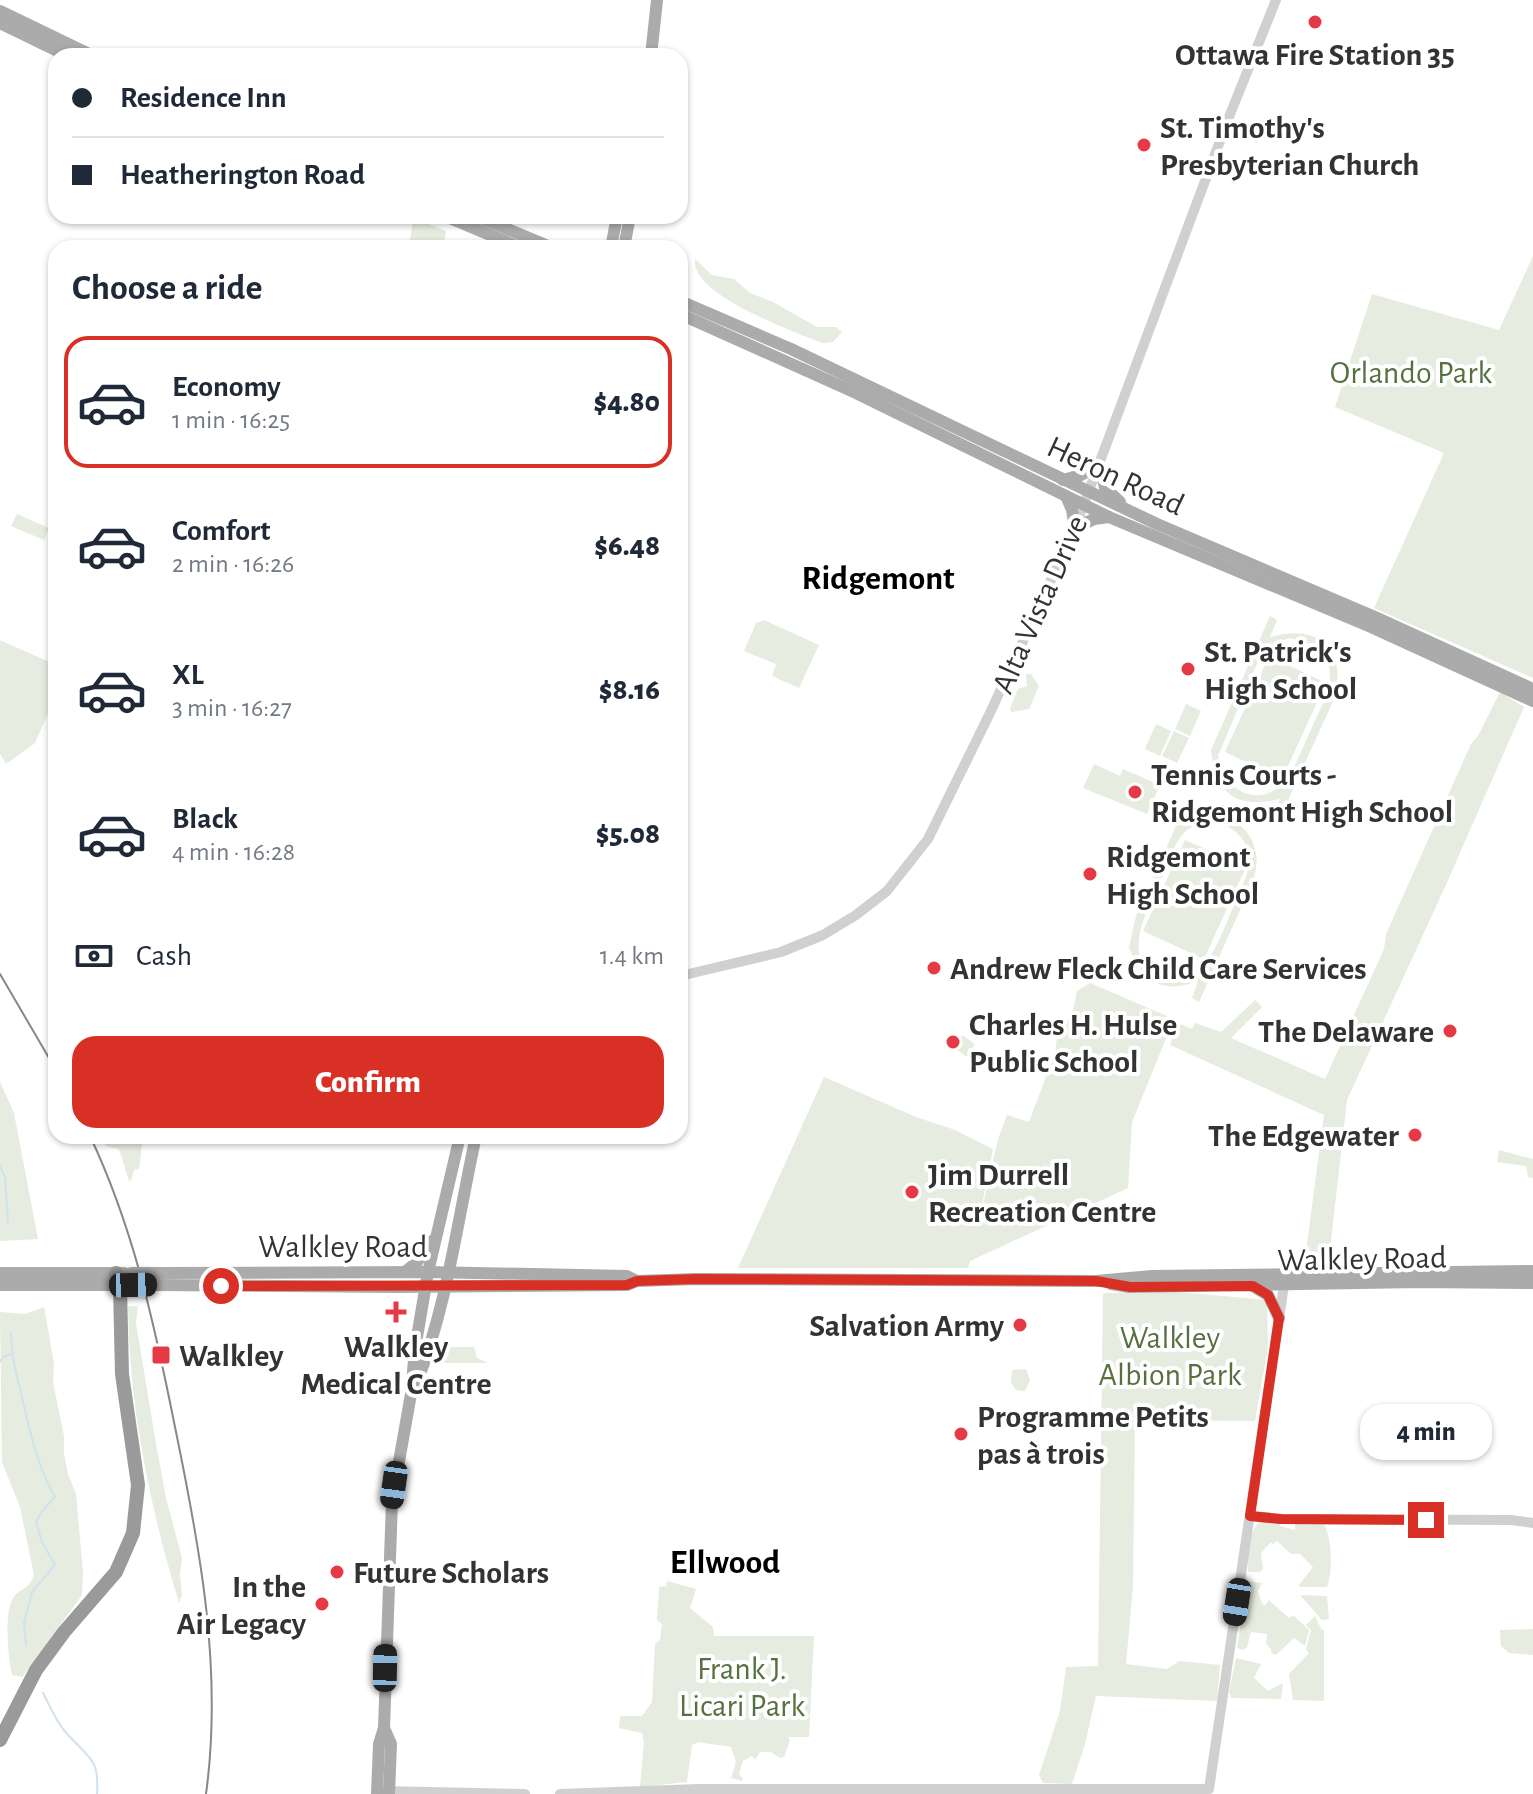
<!DOCTYPE html>
<meta charset="utf-8">
<style>
:root{--surface:#fff;--page:#f6f6f7;--text:#1f2937;--muted:#747a83;--line:#e0e1e3;--accent:#d93025}
body{margin:0;font-family:"Alegreya Sans",sans-serif;background:var(--page);color:var(--text);height:100vh;display:flex;flex-direction:column;font-size:30px;white-space:nowrap}
*{box-sizing:border-box;margin:0}
p{font-size:26px;color:var(--muted)}
.icon{flex:none;width:44px;height:44px;fill:none;stroke:currentColor;stroke-width:2;stroke-linecap:round;stroke-linejoin:round}
.map{position:relative;flex:1;overflow:hidden}
.drawer{position:absolute;left:48px;top:240px;width:640px;height:904px;display:flex;flex-direction:column;background:var(--surface);border-radius:24px;box-shadow:0 2px 6px #0004}
.drawer>*{flex:none}
.guide{position:absolute;left:48px;top:48px;width:640px;height:176px;border-radius:24px;box-shadow:0 2px 6px #0004;display:grid;align-content:center;height:176px;padding:0 24px;background:var(--surface)}
.end{position:absolute;width:36px;height:36px;margin:-18px;border:10px solid #d93025;background:#fff;box-shadow:0 0 0 4px #fff}
.from{border-radius:50%}
.bubble{position:absolute;height:56px;border-radius:24px;background:var(--surface);box-shadow:0 2px 6px #0004;font-size:26px;font-weight:800;line-height:56px;text-align:center}
.car{position:absolute;width:24px;height:48px;margin:-24px -12px;border-radius:10px;box-shadow:0 0 6px 2px #0007;background:linear-gradient(#222 24%,#8ab4d8 0 40%,#222 0 76%,#8ab4d8 0 86%,#222 0)}
.guide b{display:flex;align-items:center;gap:28px;height:76px;font-size:30px}
.guide b+b{border-top:2px solid var(--line)}
.guide i{width:20px;height:20px;background:var(--text)}
ul{padding:0;list-style:none}
li{display:flex;align-items:center;gap:24px;height:132px;margin:0 16px 12px;padding:0 8px;border:4px solid transparent;border-radius:24px}
li div{flex:1}
li b{display:block;font-size:30px}
li em{font-style:normal;font-weight:800}
li.active{border-color:var(--accent)}
li>.icon{width:72px;height:72px;stroke-width:1.5}
h2{padding:0 24px;font-size:36px;line-height:96px}
.pay{display:flex;align-items:center;gap:20px;height:88px;padding:0 24px;font-size:30px}
.pay p{margin-inline-start:auto}
.action{display:flex;gap:16px;margin-top:auto;padding:16px 24px}
.action a{flex:1;height:92px;border-radius:24px;background:var(--accent);color:#fff;font-size:32px;font-weight:800;line-height:92px;text-align:center}
.map>svg:first-child{display:block}
.green{fill:#e6ecdf;fill-rule:evenodd}
.lines{fill:none;stroke-linecap:round;stroke-linejoin:round}
.stream{stroke:#cfe2ee;stroke-width:2}
.minor{stroke:#d0d0d0;stroke-width:10}
.major{stroke:#ababab;stroke-width:12}
.highway{stroke:#9a9a9a;stroke-width:14}
.tram{stroke:#888;stroke-width:2}
.major-bridge{stroke:#ababab;stroke-width:12}
.route{stroke:#d93025;stroke-width:10}
.poi-dot{fill:#e63946;stroke:#fff;stroke-width:3}
.labels{text-anchor:middle;stroke-width:8;stroke-linejoin:round;paint-order:stroke}
.poi-label{font-size:32px;font-weight:bold;fill:#333;stroke:#fff;text-anchor:start}
.park-label{font-size:32px;fill:#56703f;stroke:#fff}
.street-label{font-size:32px;fill:#333;stroke:#fff}
.neighbourhood-label{font-size:34px;font-weight:bold;fill:#000;stroke:#fff}
</style>
<div class="map">
<svg width="1533" height="1794" viewBox="0 0 1533 1794">
<rect width="100%" height="100%" fill="#fff"/>
<!-- green -->
<g class="green">
<polygon points="413,218 446,231 443,248 409,248"/>
<polygon points="1533,256 1533,678 1374,608 1444,453 1335,407 1372,294 1499,330"/>
<path d="M 695,259 L 712,275 L 734,279 L 750,293 L 773,302 L 817,327 L 836,327 L 842,332 L 833,342 L 822,343 C 793,331 690,295 695,259 Z"/>
<polygon points="17,514 49,528 44,540 11,526"/>
<path d="M 1270,616 L 1277,620 L 1270,637 C 1317,623 1347,648 1335,697 L 1280,818 L 1273,815 L 1280,799 C 1236,809 1216,795 1211,750 ZM 1288,638 C 1320,643 1336,659 1328,692 L 1290,776 C 1264,810 1226,796 1218,756 L 1259,659 L 1270,647 Z"/>
<polygon points="764,620 819,645 799,688 772,676 776,664 744,651 756,623"/>
<polygon points="0,640 56,665 56,696 35,743 6,764 0,754"/>
<polygon points="1269,656 1326,683 1282,779 1225,752"/>
<polygon points="1026,674 1031,674 1039,686 1029,709 1011,712 1010,708 1018,689 1027,686"/>
<polygon points="1500,692 1524,707 1445,887 1347,1100 1328,1267 1304,1267 1324,1115 1170,1045 1178,1023 1192,1029 1195,1023 1221,1032 1255,1000 1262,1007 1231,1038 1325,1079 1384,949 1386,934 1471,744 1478,736"/>
<polygon points="1186,704 1201,711 1190,736 1175,729"/>
<polygon points="1156,724 1171,731 1160,756 1145,749"/>
<polygon points="1174,731 1189,738 1177,763 1162,756"/>
<polygon points="1094,764 1120,776 1123,769 1160,785 1147,814 1083,788"/>
<path d="M 1188,799 L 1196,802 L 1189,819 C 1231,802 1269,839 1253,881 L 1199,1002 L 1192,998 L 1198,981 C 1163,995 1141,981 1129,947 L 1136,916 ZM 1216,821 C 1243,831 1255,849 1246,877 C 1237,897 1216,953 1204,966 C 1196,975 1183,979 1171,978 C 1113,968 1148,909 1162,878 C 1168,864 1173,845 1183,834 C 1191,824 1205,822 1216,821 Z"/>
<polygon points="1185,840 1246,867 1204,959 1143,931"/>
<polygon points="1090,983 1174,1019 1132,1122 1128,1188 970,1261 968,1268 738,1268 824,1077 916,1117 955,1130 993,1149 976,1235 998,1139 1007,1115 1029,1122 1055,1053 1058,1029 1072,1016 1077,991"/>
<polygon points="962,1035 975,1044 967,1057 954,1048"/>
<polygon points="0,1082 14,1113 38,1239 0,1241"/>
<polygon points="102,1136 143,1136 139,1169 134,1170 131,1181 129,1181 119,1149 106,1146"/>
<polygon points="1499,1150 1533,1159 1533,1178 1528,1177 1526,1166 1497,1162"/>
<polygon points="1167,1291 1267,1300 1268,1347 1255,1421 1135,1420 1133,1586 1126,1664 1167,1669 1179,1661 1220,1665 1217,1701 1096,1696 1085,1744 1072,1784 1043,1783 1039,1775 1060,1711 1066,1667 1098,1666 1103,1293"/>
<path d="M 128,1306 L 138,1306 L 136,1323 L 155,1438 L 166,1498 L 182,1558 L 180,1575 L 182,1595 L 179,1603 C 150,1507 129,1406 128,1306 Z"/>
<path d="M 44,1307 L 54,1364 L 53,1382 L 64,1436 L 64,1454 L 68,1474 L 76,1494 L 83,1572 L 82,1595 L 77,1602 L 22,1677 L 12,1675 C 8,1660 4,1611 13,1598 C 20,1588 29,1590 34,1575 L 20,1507 L 2,1462 L 0,1312 L 25,1314 Z"/>
<polygon points="444,1347 474,1347 477,1358 488,1363 440,1363"/>
<polygon points="1026,1369 1030,1380 1025,1391 1016,1390 1011,1383 1012,1370"/>
<path d="M 1261,1521 L 1280,1523 L 1280,1526 L 1295,1530 L 1295,1524 L 1324,1524 C 1332,1539 1333,1571 1327,1587 L 1300,1587 L 1299,1585 L 1313,1567 L 1300,1554 L 1291,1554 L 1277,1541 L 1273,1544 L 1271,1542 L 1261,1553 L 1263,1569 L 1260,1572 L 1248,1572 C 1247,1558 1248,1529 1261,1521 Z"/>
<polygon points="667,1581 696,1589 690,1608 713,1627 714,1636 814,1636 809,1737 788,1737 790,1740 784,1757 780,1758 771,1752 760,1752 755,1760 752,1756 743,1761 739,1774 743,1779 742,1781 731,1778 736,1762 731,1747 698,1742 692,1745 687,1782 640,1787 644,1742 642,1733 619,1728 620,1716 642,1716 652,1702 655,1644 660,1640 662,1624 657,1620 659,1587 666,1586"/>
<polygon points="1247,1581 1262,1583 1258,1591 1262,1604 1265,1605 1269,1600 1289,1618 1293,1615 1309,1630 1304,1650 1305,1646 1294,1638 1276,1655 1271,1653 1271,1649 1266,1644 1267,1634 1251,1632 1247,1647 1243,1650 1237,1648"/>
<polygon points="1300,1595 1327,1596 1329,1619 1322,1620"/>
<polygon points="1315,1616 1321,1629 1324,1630 1324,1701 1293,1700 1289,1674 1309,1653 1306,1649 1311,1630 1306,1625"/>
<polygon points="1533,1629 1533,1655 1509,1653 1501,1646 1500,1630"/>
<polygon points="1236,1658 1261,1664 1254,1678 1268,1691 1283,1683 1281,1699 1231,1698 1229,1692"/>
</g>
<g class="lines">
<!-- stream -->
<g class="stream">
<polyline points="0,1166 5,1177 8,1222"/>
<path d="M 11,1333 C 11,1353 15,1370 20,1389 C 29,1427 36,1464 55,1497 L 42,1511 L 36,1522 L 42,1542 L 55,1565 L 32,1592 L 24,1623 L 26,1645"/>
<polyline points="0,1362 3,1357 11,1354"/>
<path d="M 43,1693 C 51,1708 58,1726 71,1738 C 92,1760 99,1761 97,1794"/>
</g>
<!-- minor -->
<g class="minor">
<polyline points="680,976 781,952 823,935 856,915 887,891 928,839 990,713 1075,528 1229,117 1276,0"/>
<polyline points="1250,1516 1281,1519 1511,1520 1533,1523"/>
<polyline points="383,1791 525,1794"/>
<polyline points="560,1794 699,1789 1209,1789 1284,1285"/>
</g>
<!-- major -->
<g class="major">
<polyline points="0,11 93,56"/>
<polyline points="0,23 68,56"/>
<polyline points="651,56 657,0"/>
<polyline points="445,216 521,248"/>
<polyline points="476,216 553,248"/>
<polyline points="611,248 617,216"/>
<polyline points="624,248 630,216"/>
<polyline points="680,301 791,349 1157,524 1375,617 1533,689"/>
<polyline points="680,314 854,392 1109,517 1371,627 1533,701"/>
<polyline points="1063,480 1081,475 1100,465 1105,488 1120,502"/>
<polyline points="1066,496 1072,510 1075,528 1094,519 1109,517"/>
<polyline points="405,1272 417,1262 432,1241"/>
<polyline points="0,1273 124,1273"/>
<polyline points="153,1273 428,1272 627,1276 637,1281"/>
<polyline points="1111,1284 1130,1287 1419,1282 1533,1283"/>
<polyline points="0,1285 129,1285"/>
<polyline points="154,1285 396,1287 627,1285 637,1281 696,1279 1096,1281 1152,1276 1533,1271"/>
<polyline points="1253,1286 1268,1295 1279,1318"/>
<path d="M 416,1384 C 447,1308 458,1217 476,1136"/>
<polyline points="384,1728 391,1744 389,1794"/>
<polyline points="377,1794 379,1744 384,1728 392,1501 411,1394 415,1349 428,1272 460,1136"/>
</g>
<!-- highway -->
<polyline class="highway" points="0,1740 36,1670 64,1632 116,1572 133,1533 138,1485 122,1374 120,1286 116,1273"/>
<!-- tram -->
<g class="tram">
<polyline points="0,974 56,1070"/>
<path d="M 90,1136 C 134,1229 155,1327 175,1427 C 200,1548 223,1670 206,1794"/>
</g>
<!-- major-bridge -->
<g class="major-bridge">
<polyline points="131,1273 153,1273"/>
<polyline points="133,1285 154,1285"/>
</g>
</g>
<g class="lines">
<!-- route -->
<polyline class="route" points="221,1286 627,1285 637,1281 696,1279 1096,1281 1130,1287 1253,1286 1268,1295 1279,1318 1250,1516 1281,1519 1426,1520"/>
</g>
<!-- markers -->
<g class="poi-dot">
<circle cx="1315" cy="22" r="8"/>
<circle cx="1144" cy="145" r="8"/>
<circle cx="1188" cy="669" r="8"/>
<circle cx="1135" cy="792" r="8"/>
<circle cx="1090" cy="874" r="8"/>
<circle cx="934" cy="968" r="8"/>
<circle cx="1450" cy="1031" r="8"/>
<circle cx="953" cy="1042" r="8"/>
<circle cx="1415" cy="1135" r="8"/>
<circle cx="912" cy="1192" r="8"/>
<path d="M392 1300h8v8h8v8h-8v8h-8v-8h-8v-8h8z"/>
<circle cx="1020" cy="1325" r="8"/>
<rect x="151" y="1345" width="20" height="20" rx="4"/>
<circle cx="961" cy="1434" r="8"/>
<circle cx="337" cy="1572" r="8"/>
<circle cx="322" cy="1604" r="8"/>
</g>
<g class="labels">
<!-- poi labels -->
<g class="poi-label">
<text x="1315" y="65" text-anchor="middle">Ottawa Fire Station 35</text>
<text x="1160" y="138">St. Timothy's<tspan x="1160" dy="37">Presbyterian Church</tspan></text>
<text x="1204" y="662">St. Patrick's<tspan x="1204" dy="37">High School</tspan></text>
<text x="1151" y="785">Tennis Courts -<tspan x="1151" dy="37">Ridgemont High School</tspan></text>
<text x="1106" y="867">Ridgemont<tspan x="1106" dy="37">High School</tspan></text>
<text x="950" y="979">Andrew Fleck Child Care Services</text>
<text x="969" y="1035">Charles H. Hulse<tspan x="969" dy="37">Public School</tspan></text>
<text x="1434" y="1042" text-anchor="end">The Delaware</text>
<text x="1399" y="1146" text-anchor="end">The Edgewater</text>
<text x="928" y="1185">Jim Durrell<tspan x="928" dy="37">Recreation Centre</tspan></text>
<text x="1004" y="1336" text-anchor="end">Salvation Army</text>
<text x="396" y="1357" text-anchor="middle">Walkley<tspan x="396" dy="37">Medical Centre</tspan></text>
<text x="179" y="1366">Walkley</text>
<text x="977" y="1427">Programme Petits<tspan x="977" dy="37">pas à trois</tspan></text>
<text x="353" y="1583">Future Scholars</text>
<text x="306" y="1597" text-anchor="end">In the<tspan x="306" dy="37">Air Legacy</tspan></text>
</g>
<!-- park labels -->
<g class="park-label">
<text x="1411" y="383">Orlando Park</text>
<text x="1170" y="1348">Walkley<tspan x="1170" dy="37">Albion Park</tspan></text>
<text x="742" y="1679">Frank J.<tspan x="742" dy="37">Licari Park</tspan></text>
</g>
<!-- street labels -->
<g class="street-label">
<text transform="translate(1116 475) rotate(25)" y="11">Heron Road</text>
<text transform="translate(1039 604) rotate(-66)" y="11">Alta Vista Drive</text>
<text x="343" y="1257">Walkley Road</text>
<text transform="translate(1362 1258) rotate(-1)" y="11">Walkley Road</text>
</g>
<!-- neighbourhood labels -->
<g class="neighbourhood-label">
<text x="878" y="589">Ridgemont</text>
<text x="725" y="1573">Ellwood</text>
</g>
</g>
</svg>
<i class="end from" style="left:221px;top:1286px"></i>
<i class="end" style="left:1426px;top:1520px"></i>
<div class="bubble" style="left:1360px;top:1404px;width:132px">4 min</div>
<i class="car" style="left:133px;top:1285px;rotate:89deg"></i>
<i class="car" style="left:394px;top:1485px;rotate:188deg"></i>
<i class="car" style="left:1237px;top:1602px;rotate:189deg"></i>
<i class="car" style="left:385px;top:1668px;rotate:1deg"></i>
<div class="guide">
<b><i class="from"></i>Residence Inn</b>
<b><i></i>Heatherington Road</b>
</div>
<section class="drawer">
<h2>Choose a ride</h2>
<ul>
<li class="active"><svg class="icon" aria-label="car" viewBox="0 0 24 24"><path d="M5 17H2v-5l4-1 3-4h7l3 4 3 1v5h-3M9 17h6M6 11h13"/><circle cx="7" cy="17" r="2"/><circle cx="17" cy="17" r="2"/></svg><div><b>Economy</b><p>1 min · 16:25</p></div><em>$4.80</em></li>
<li><svg class="icon" aria-label="car" viewBox="0 0 24 24"><path d="M5 17H2v-5l4-1 3-4h7l3 4 3 1v5h-3M9 17h6M6 11h13"/><circle cx="7" cy="17" r="2"/><circle cx="17" cy="17" r="2"/></svg><div><b>Comfort</b><p>2 min · 16:26</p></div><em>$6.48</em></li>
<li><svg class="icon" aria-label="car" viewBox="0 0 24 24"><path d="M5 17H2v-5l4-1 3-4h7l3 4 3 1v5h-3M9 17h6M6 11h13"/><circle cx="7" cy="17" r="2"/><circle cx="17" cy="17" r="2"/></svg><div><b>XL</b><p>3 min · 16:27</p></div><em>$8.16</em></li>
<li><svg class="icon" aria-label="car" viewBox="0 0 24 24"><path d="M5 17H2v-5l4-1 3-4h7l3 4 3 1v5h-3M9 17h6M6 11h13"/><circle cx="7" cy="17" r="2"/><circle cx="17" cy="17" r="2"/></svg><div><b>Black</b><p>4 min · 16:28</p></div><em>$5.08</em></li>
</ul>
<div class="pay"><svg class="icon" aria-label="cash" viewBox="0 0 24 24"><path d="M3 7h18v10H3z"/><circle cx="12" cy="12" r="2"/></svg>Cash<p>1.4 km</p></div>
<div class="action"><a>Confirm</a></div>
</section>
</div>
